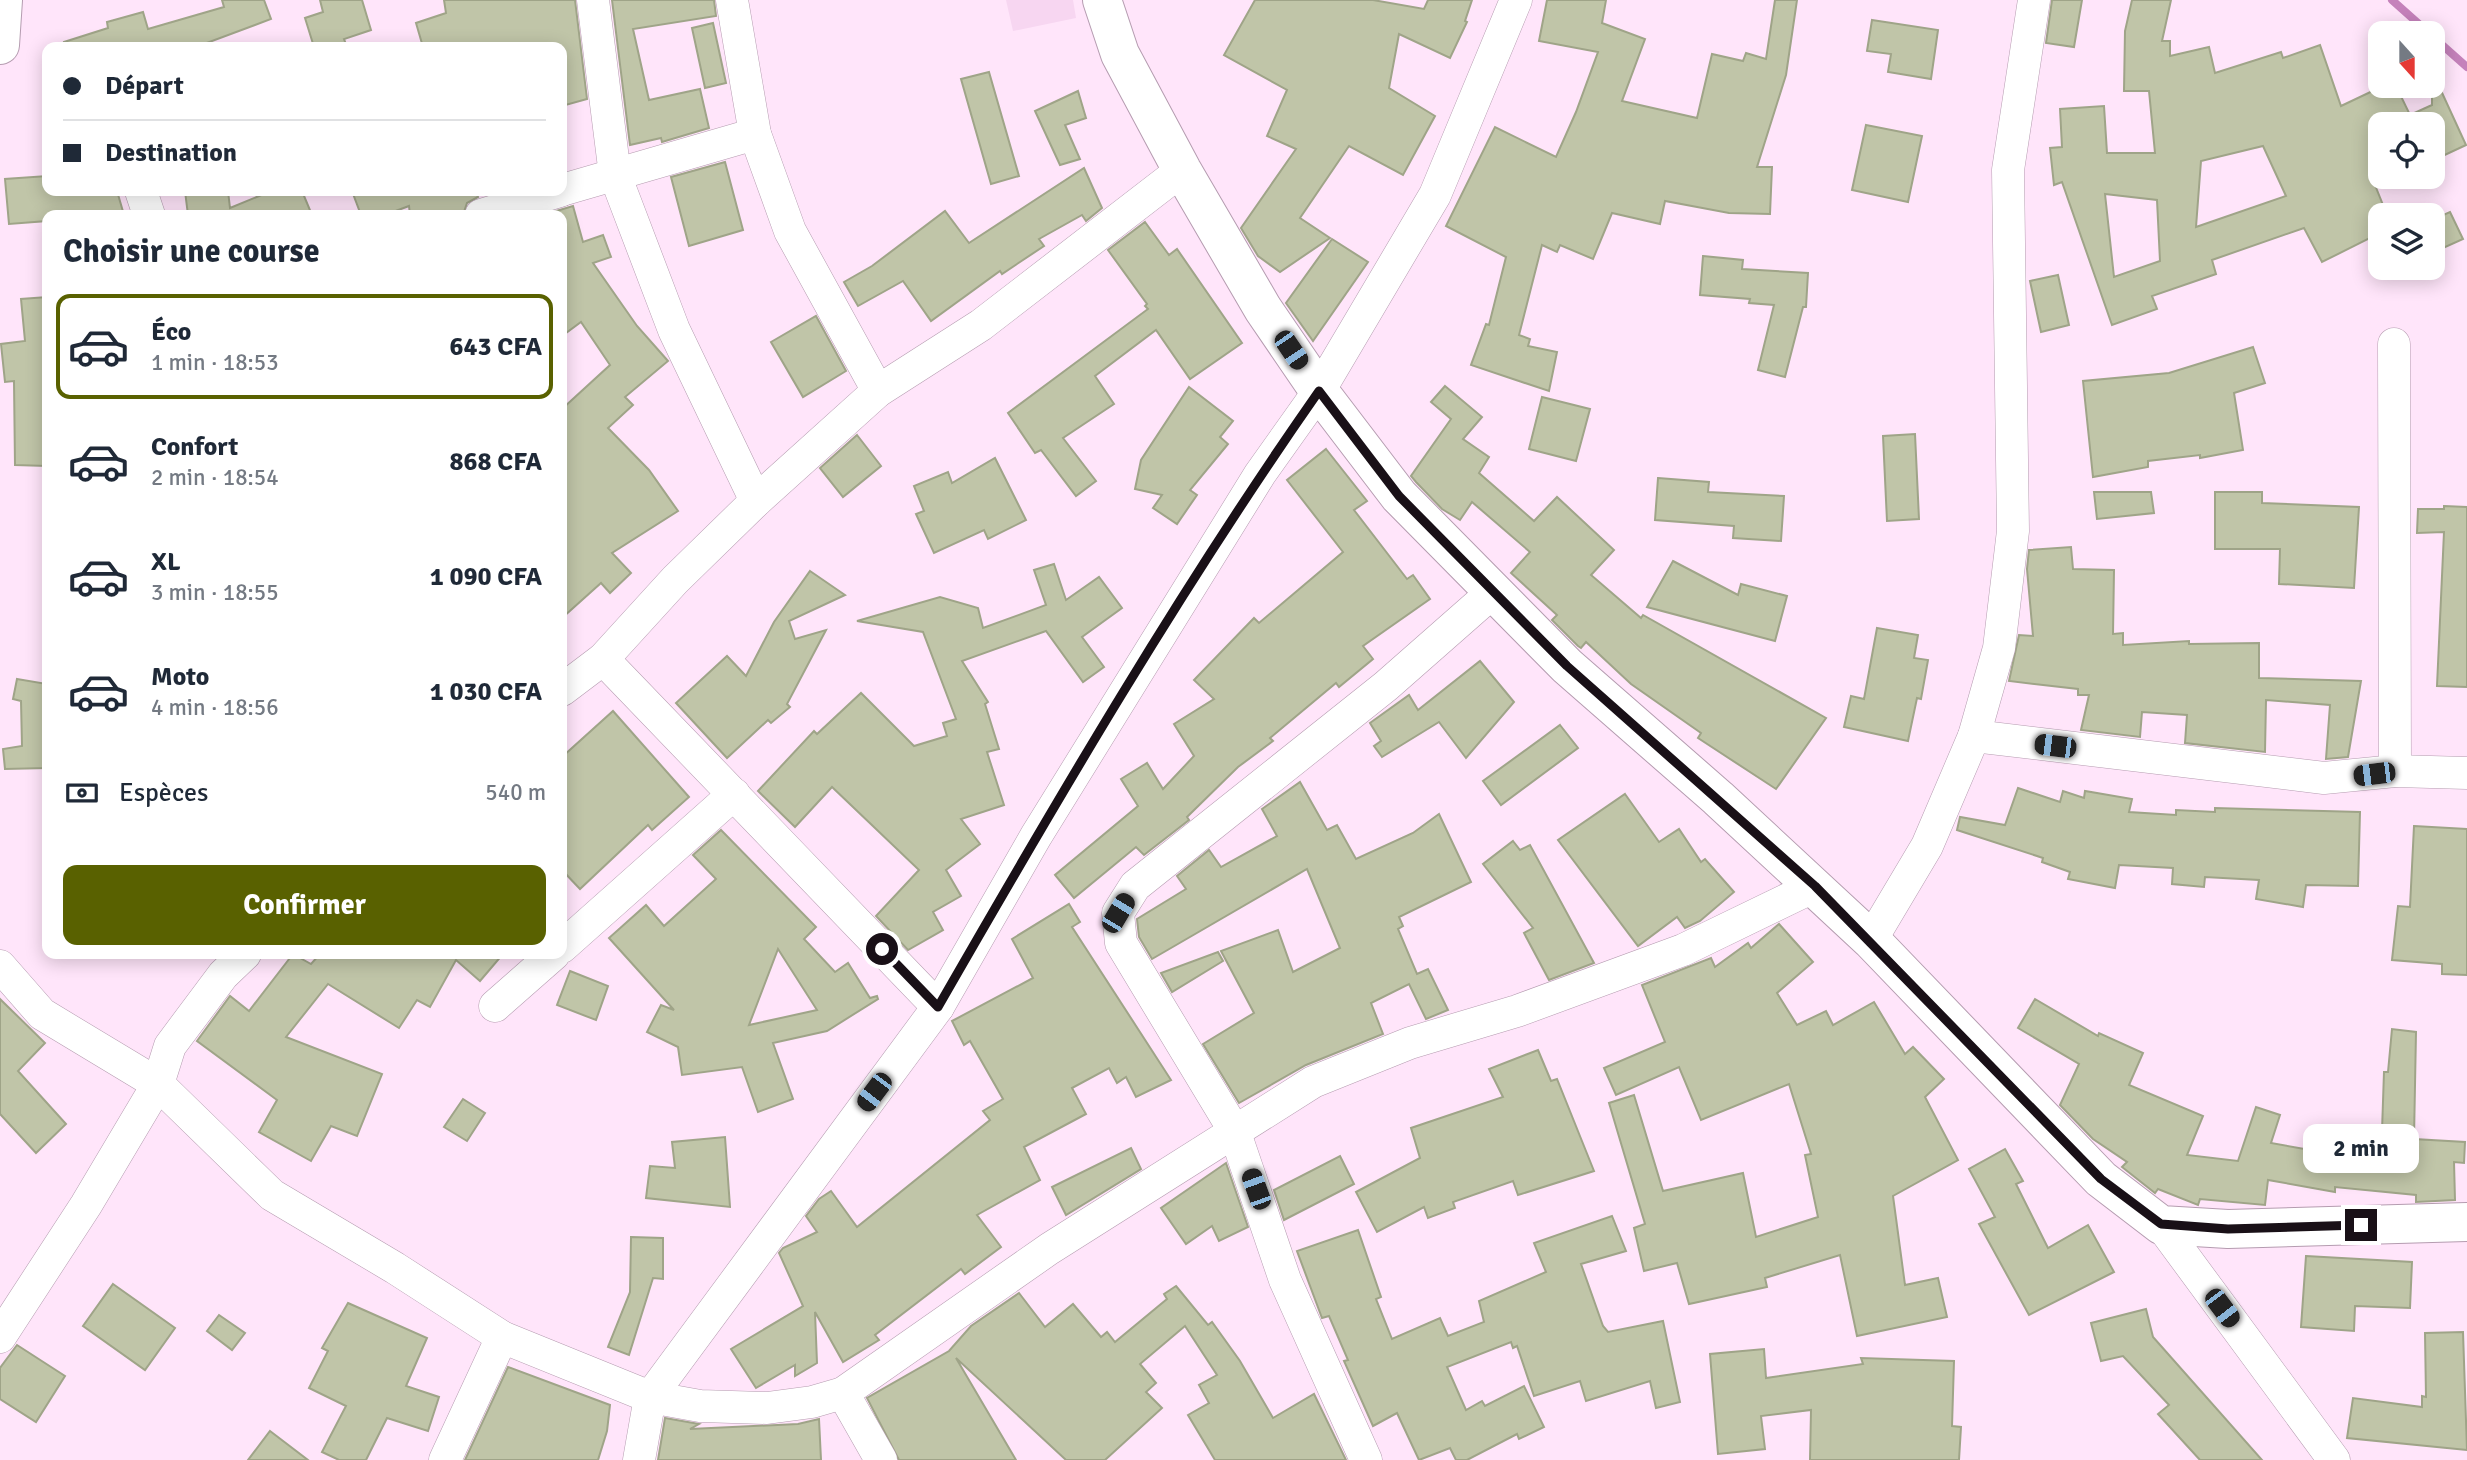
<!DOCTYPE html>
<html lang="fr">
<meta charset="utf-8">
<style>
:root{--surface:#fff;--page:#f2f2f3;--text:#1f2937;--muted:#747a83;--line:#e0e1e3;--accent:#596100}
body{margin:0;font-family:Signika,sans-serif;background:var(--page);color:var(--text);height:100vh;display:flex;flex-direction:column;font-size:26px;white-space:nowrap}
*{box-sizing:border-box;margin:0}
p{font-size:23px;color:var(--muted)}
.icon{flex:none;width:38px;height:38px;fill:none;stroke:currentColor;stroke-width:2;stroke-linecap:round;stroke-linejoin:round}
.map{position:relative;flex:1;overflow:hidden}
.sheet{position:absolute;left:42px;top:210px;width:525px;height:749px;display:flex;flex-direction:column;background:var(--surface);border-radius:14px;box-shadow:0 4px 18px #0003}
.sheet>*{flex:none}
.guide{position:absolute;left:42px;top:42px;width:525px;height:154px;border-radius:14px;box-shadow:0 4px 18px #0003;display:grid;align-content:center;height:154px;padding:0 21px;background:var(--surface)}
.needle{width:46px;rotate:159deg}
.controls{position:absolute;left:2368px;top:21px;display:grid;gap:14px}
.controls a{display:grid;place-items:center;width:77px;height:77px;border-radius:14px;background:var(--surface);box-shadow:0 4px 18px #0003;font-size:35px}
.end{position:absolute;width:32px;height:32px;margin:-16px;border:9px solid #191017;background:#fff;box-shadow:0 0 0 4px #fff}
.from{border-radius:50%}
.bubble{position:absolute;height:49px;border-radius:14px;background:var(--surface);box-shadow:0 4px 18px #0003;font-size:23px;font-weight:700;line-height:49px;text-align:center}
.car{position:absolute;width:21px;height:42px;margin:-21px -10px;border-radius:9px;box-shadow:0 0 5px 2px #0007;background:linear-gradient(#222 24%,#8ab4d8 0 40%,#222 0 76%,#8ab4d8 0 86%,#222 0)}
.guide b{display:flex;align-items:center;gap:24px;height:66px;font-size:26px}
.guide b+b{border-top:2px solid var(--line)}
.guide i{width:18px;height:18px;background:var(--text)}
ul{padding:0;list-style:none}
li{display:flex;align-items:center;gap:21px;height:105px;margin:0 14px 10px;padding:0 7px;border:4px solid transparent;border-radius:14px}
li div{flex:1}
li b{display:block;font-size:26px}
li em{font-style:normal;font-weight:700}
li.selected{border-color:var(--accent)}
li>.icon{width:63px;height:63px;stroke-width:1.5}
h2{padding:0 21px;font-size:32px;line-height:84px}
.pay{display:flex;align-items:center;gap:18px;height:77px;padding:0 21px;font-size:26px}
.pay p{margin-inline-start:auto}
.cta{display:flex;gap:14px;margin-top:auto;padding:14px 21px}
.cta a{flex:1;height:80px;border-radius:14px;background:var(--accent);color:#fff;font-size:28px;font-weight:700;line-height:80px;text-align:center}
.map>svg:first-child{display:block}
.built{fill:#f7d6f1}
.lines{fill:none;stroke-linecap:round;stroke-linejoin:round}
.stream{stroke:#c582bb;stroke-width:8}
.building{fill:#c0c5a8;stroke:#9fa488;stroke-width:2;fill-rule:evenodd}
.minor-casing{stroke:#b59cb0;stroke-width:33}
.tertiary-casing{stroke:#b59cb0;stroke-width:40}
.minor{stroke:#fff;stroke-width:32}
.tertiary{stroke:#fff;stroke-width:38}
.route{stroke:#191017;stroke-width:9}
</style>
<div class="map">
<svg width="2467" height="1460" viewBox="0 0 2467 1460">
<rect width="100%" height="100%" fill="#ffe5fa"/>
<!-- built -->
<polygon class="built" points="1006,0 1073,0 1076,18 1013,31"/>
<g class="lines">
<!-- stream -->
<g class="stream">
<polyline points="2392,0 2429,33"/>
<polyline points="2432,36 2467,67"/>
</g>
</g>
<!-- building -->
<g class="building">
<polygon points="222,0 264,0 271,19 196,47 65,47 64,42 108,28 107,22 143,12 148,29 224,7"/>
<polygon points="320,0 362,0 371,30 344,39 347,47 314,47 305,18 323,12"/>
<polygon points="444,0 575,0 587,99 562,106 562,47 423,47 416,23 446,13"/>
<polygon points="612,0 714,0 716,16 633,29 649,100 700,89 709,128 662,142 661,138 630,145"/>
<polygon points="1255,0 1373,0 1424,9 1428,0 1472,0 1465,21 1467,22 1450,58 1399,34 1389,88 1435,116 1403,175 1349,146 1300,218 1330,238 1280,272 1258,256 1241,228 1296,149 1267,136 1287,90 1224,55"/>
<polygon points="1547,0 1606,0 1602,23 1645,39 1622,101 1697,118 1712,54 1743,61 1746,53 1766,59 1775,0 1797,0 1786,75 1757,167 1772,167 1770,214 1729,213 1665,201 1660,224 1612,213 1593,259 1560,245 1557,252 1542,245 1519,335 1530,339 1528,346 1557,352 1549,391 1471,365 1486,324 1489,325 1506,257 1446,226 1495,127 1556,157 1576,112 1598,52 1539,41"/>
<polygon points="2052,0 2082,0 2074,47 2046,43"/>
<path d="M 2132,0 L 2171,0 L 2162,41 L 2170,41 L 2170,56 L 2209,47 L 2215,73 L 2281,52 L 2283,58 L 2320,45 L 2341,106 L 2383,86 L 2396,86 L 2410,115 L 2432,105 L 2432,71 L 2466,145 L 2432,161 L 2432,124 L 2380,124 L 2380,183 L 2375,185 L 2387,215 L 2380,215 L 2380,233 L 2322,262 L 2304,228 L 2212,260 L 2216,274 L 2152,296 L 2157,309 L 2112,325 L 2062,182 L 2054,185 L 2050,148 L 2062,147 L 2060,109 L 2104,106 L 2107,153 L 2155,153 L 2149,91 L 2124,91 L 2125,31 ZM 2263,146 L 2286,196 L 2196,227 L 2201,161 ZM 2105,194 L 2157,200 L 2160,261 L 2114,277 Z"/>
<polygon points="1872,20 1938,30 1931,79 1888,72 1891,54 1867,51"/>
<polygon points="713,23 726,83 705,88 692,28"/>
<polygon points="989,72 1019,176 991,184 961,79"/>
<polygon points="1078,91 1086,118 1065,125 1080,159 1060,165 1035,111"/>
<polygon points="1866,125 1922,136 1908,202 1852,190"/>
<polygon points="725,162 743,230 689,246 671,177"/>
<polygon points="1084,168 1102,208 1086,221 1082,215 1039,239 1044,246 1002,274 1000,271 931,321 903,281 858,306 844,282 872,266 945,211 969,243"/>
<polygon points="47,176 47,191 117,191 124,215 47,215 47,221 9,224 5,179"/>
<polygon points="185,191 228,191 230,208 271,191 302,191 312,215 188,215"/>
<polygon points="352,191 476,191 478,197 467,203 463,215 410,215 409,206 385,215 361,215"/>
<polygon points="573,206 583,242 603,235 611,257 593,263 637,326 668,361 625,397 633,405 608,428 649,470 678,511 612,553 631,573 610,593 601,583 562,618 562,409 610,365 581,322 562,336 562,215 543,215"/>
<polygon points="2450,212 2463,239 2432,253 2432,220"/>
<polygon points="1145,222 1169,255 1177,249 1242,343 1190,379 1156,330 1095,376 1114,404 1063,438 1096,481 1076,496 1041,450 1035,453 1008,413 1148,309 1145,306 1147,304 1108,250"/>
<polygon points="1332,239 1368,262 1313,341 1286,303"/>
<polygon points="1703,256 1743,260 1742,269 1808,273 1806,307 1803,307 1785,377 1758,370 1774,305 1749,303 1750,299 1700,295"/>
<polygon points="2058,275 2069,325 2041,332 2030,281"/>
<polygon points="47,297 47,466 15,465 14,381 5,382 1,344 25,341 21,299"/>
<polygon points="816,316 846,371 803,397 771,342"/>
<polygon points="2253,347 2265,383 2234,393 2243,450 2200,458 2200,455 2148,461 2148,467 2093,477 2083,381 2169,373"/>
<polygon points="1445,386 1482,417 1463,439 1489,457 1479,473 1534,521 1557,497 1614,550 1591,575 1641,618 1643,615 1826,718 1776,789 1698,738 1701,733 1631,684 1586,642 1581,648 1578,646 1552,620 1557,615 1511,573 1530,552 1472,502 1460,520 1442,509 1416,482 1411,476 1451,419 1431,402"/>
<polygon points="1189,387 1233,421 1220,437 1228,444 1190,490 1197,495 1177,524 1153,508 1162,495 1135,489 1141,460"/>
<polygon points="1542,397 1590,409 1576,461 1529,449"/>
<polygon points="1915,434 1919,519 1887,521 1883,436"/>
<polygon points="857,435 881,466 843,497 820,468"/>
<polygon points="1326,449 1367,501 1354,510 1407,579 1413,575 1430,599 1363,646 1373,659 1339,687 1336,683 1270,738 1273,741 1238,767 1187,817 1189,820 1144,855 1136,847 1074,898 1055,875 1138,806 1121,779 1147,763 1163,789 1194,756 1174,724 1214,699 1194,680 1254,618 1259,623 1343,552 1287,480"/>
<polygon points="995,458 1026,520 988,539 984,530 934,553 916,514 924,511 914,486 948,472 952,483"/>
<polygon points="1658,478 1709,482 1708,492 1784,496 1781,541 1733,538 1734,526 1655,520"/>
<polygon points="2094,492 2151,492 2154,513 2097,519"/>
<polygon points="2215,492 2262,492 2262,503 2359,507 2354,588 2279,584 2280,549 2215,549"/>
<polygon points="2444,506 2467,507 2467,687 2437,686 2444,532 2417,533 2418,509 2444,509"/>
<polygon points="2071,547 2073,569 2114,570 2113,634 2123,633 2123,645 2189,641 2189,644 2259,643 2259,678 2361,681 2348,757 2326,759 2330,705 2266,700 2265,752 2185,743 2187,715 2142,712 2140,737 2081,730 2089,695 2078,695 2078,689 2009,681 2019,635 2033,636 2027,569 2029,550"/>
<polygon points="1673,561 1738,595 1741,584 1787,596 1775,641 1647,607"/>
<polygon points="1054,564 1066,600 1099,577 1122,608 1082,637 1104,667 1083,682 1046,631 962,661 988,702 985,704 999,749 987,752 1004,805 961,819 980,844 946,870 961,896 933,912 943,930 908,950 876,916 919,870 832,787 795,827 758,791 814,731 817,734 861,693 914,746 947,736 943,723 956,719 923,632 857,621 940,597 978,608 983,628 1046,605 1034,570"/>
<polygon points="810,571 845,595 789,621 795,639 826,630 787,704 790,707 771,723 768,720 727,758 676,703 727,656 746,676 774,622"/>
<polygon points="1877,628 1918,635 1914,658 1928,660 1921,699 1917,698 1908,741 1844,727 1851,696 1864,699"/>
<polygon points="1480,661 1514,702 1466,758 1439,722 1382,757 1374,746 1381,741 1370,723 1409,695 1418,710"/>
<polygon points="17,679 47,684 47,768 5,769 3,749 22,746 21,701 13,699"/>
<polygon points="613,711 689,797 652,830 648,825 580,889 562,870 562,757"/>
<polygon points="1560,725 1578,748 1501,805 1483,781"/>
<polygon points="1300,782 1327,830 1337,825 1356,859 1413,833 1439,814 1471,882 1399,917 1403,926 1398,929 1417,974 1428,969 1448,1010 1426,1019 1409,984 1371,1003 1383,1034 1306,1065 1239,1103 1203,1044 1254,1013 1221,951 1278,930 1293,972 1340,948 1307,869 1152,959 1139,937 1137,919 1186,889 1177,876 1209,850 1221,867 1277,836 1262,809"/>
<polygon points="2018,788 2060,802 2063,791 2084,798 2085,791 2132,799 2129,812 2176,815 2176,810 2215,812 2215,808 2360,812 2358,886 2306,885 2303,907 2256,899 2259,880 2205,877 2204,887 2172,884 2173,868 2119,865 2115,888 2068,879 2070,872 2042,862 2043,858 1957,830 1960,817 2005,825"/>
<polygon points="1625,794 1659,842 1679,829 1701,862 1705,859 1734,892 1700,921 1685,928 1677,917 1638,946 1558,840"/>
<polygon points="2414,826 2467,829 2467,975 2442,974 2442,964 2392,960 2398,906 2410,907"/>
<path d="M 721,830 L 816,927 L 804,939 L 835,972 L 848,963 L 870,998 L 877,996 L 878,999 L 827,1031 L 773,1043 L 793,1099 L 758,1112 L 742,1067 L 682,1075 L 678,1047 L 647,1032 L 661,1005 L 674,1010 L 609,938 L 646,905 L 664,926 L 716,879 L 693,855 ZM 778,949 L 817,1010 L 749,1025 Z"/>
<polygon points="1513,841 1520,850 1530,845 1594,963 1549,980 1524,933 1533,928 1483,864"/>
<polygon points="1069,904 1080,922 1072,927 1171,1080 1136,1097 1126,1077 1117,1083 1109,1068 1072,1088 1086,1114 1024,1147 1040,1180 977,1215 1001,1247 965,1274 961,1269 875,1335 879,1340 843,1362 815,1312 817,1363 795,1376 795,1365 756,1388 731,1349 803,1306 779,1253 783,1248 817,1232 806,1216 819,1199 831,1191 857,1227 990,1120 983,1111 1003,1099 970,1041 964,1045 952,1021 1033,978 1012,939"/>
<polygon points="1779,924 1813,962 1777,993 1797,1025 1826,1011 1833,1025 1874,1002 1905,1054 1913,1047 1944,1079 1925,1097 1958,1160 1893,1196 1905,1285 1938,1278 1947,1317 1857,1336 1840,1255 1765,1278 1767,1287 1689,1304 1677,1263 1644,1271 1634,1228 1645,1224 1609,1103 1634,1095 1663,1191 1743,1173 1756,1237 1818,1217 1805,1155 1811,1154 1789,1084 1701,1120 1679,1067 1616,1095 1604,1068 1665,1042 1642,985 1711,958 1715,967 1748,943 1751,948"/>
<polygon points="1218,952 1223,961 1172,992 1161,973"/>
<polygon points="293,954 311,964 320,954 503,954 480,981 456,960 430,1007 417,1000 399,1028 328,984 286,1037 382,1074 357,1136 331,1126 311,1161 259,1132 277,1100 197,1041 230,996 249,1011"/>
<polygon points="570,971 608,986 596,1020 557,1005"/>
<polygon points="0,999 45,1043 18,1071 66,1124 36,1153 0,1114"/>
<polygon points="2035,999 2098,1036 2099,1033 2143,1053 2129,1085 2203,1116 2187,1155 2238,1161 2256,1107 2280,1115 2271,1143 2350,1157 2352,1130 2382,1131 2384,1072 2388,1072 2392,1029 2416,1032 2414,1139 2465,1142 2464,1163 2454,1162 2455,1200 2416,1202 2416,1195 2335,1187 2335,1192 2268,1180 2265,1205 2200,1199 2198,1205 2158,1189 2155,1193 2122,1167 2127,1162 2093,1139 2060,1105 2079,1064 2018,1028"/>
<polygon points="1538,1050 1551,1081 1557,1079 1594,1171 1518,1195 1513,1181 1453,1202 1455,1208 1428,1218 1424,1207 1377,1232 1356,1192 1420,1158 1411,1128 1503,1097 1489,1069"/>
<polygon points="463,1099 485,1113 467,1141 444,1127"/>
<polygon points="725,1137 730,1207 646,1198 650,1166 675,1168 672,1142"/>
<polygon points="1131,1148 1141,1169 1066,1215 1052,1187"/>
<polygon points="2005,1149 2023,1181 2016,1184 2048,1248 2088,1225 2114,1272 2029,1315 1979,1224 1995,1217 1969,1169"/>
<polygon points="1340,1156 1354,1184 1284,1220 1274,1190"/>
<polygon points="1226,1163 1248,1227 1219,1241 1212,1226 1186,1244 1161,1208"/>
<polygon points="1612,1216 1626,1251 1581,1264 1603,1326 1608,1332 1663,1321 1680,1402 1656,1408 1650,1381 1586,1401 1580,1381 1534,1396 1517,1346 1513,1348 1511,1342 1447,1367 1466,1410 1482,1401 1485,1406 1524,1386 1544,1427 1519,1439 1517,1434 1467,1460 1456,1460 1450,1448 1419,1460 1397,1413 1373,1426 1344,1361 1348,1360 1329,1316 1322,1318 1297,1251 1358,1230 1381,1297 1376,1299 1392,1339 1440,1318 1448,1336 1484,1322 1479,1301 1546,1272 1534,1243"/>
<polygon points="631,1237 663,1238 663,1279 653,1278 629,1355 608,1347 630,1292"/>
<polygon points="2306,1256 2412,1262 2410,1308 2355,1306 2354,1331 2301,1327"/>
<polygon points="113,1284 175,1328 145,1370 83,1326"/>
<polygon points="1176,1286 1208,1325 1212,1322 1240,1361 1273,1418 1314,1394 1346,1460 1215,1460 1188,1415 1209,1403 1199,1385 1217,1375 1185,1326 1140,1364 1156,1383 1146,1392 1162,1408 1105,1460 1066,1460 956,1358 1016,1460 899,1460 867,1398 949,1351 971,1326 1019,1293 1045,1327 1073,1304 1101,1337 1107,1332 1115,1342 1167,1299 1164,1294"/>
<polygon points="348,1303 427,1338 406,1386 439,1397 428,1431 387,1418 366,1460 339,1460 322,1452 346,1406 309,1388 328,1351 322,1348"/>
<polygon points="2146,1309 2153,1337 2262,1460 2200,1460 2158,1414 2169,1405 2123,1356 2101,1361 2091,1323"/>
<polygon points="219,1315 245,1333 232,1350 207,1331"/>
<polygon points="2463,1332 2467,1450 2347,1438 2353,1398 2422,1407 2422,1396 2426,1397 2425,1333"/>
<polygon points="17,1345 65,1376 36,1422 0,1399 0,1368"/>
<polygon points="1764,1349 1766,1378 1863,1364 1861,1358 1954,1361 1952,1426 1961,1427 1959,1460 1810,1460 1811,1410 1761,1416 1765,1449 1718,1454 1710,1354"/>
<polygon points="508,1367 610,1405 607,1431 598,1460 465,1460"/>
<polygon points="665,1418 699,1424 690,1429 798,1424 819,1419 821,1460 658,1460"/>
<polygon points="270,1431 308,1460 248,1460"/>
</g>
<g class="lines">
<defs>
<g id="minor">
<polyline points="593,0 615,175 674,330 756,501"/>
<polyline points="732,0 755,134 790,231 878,391"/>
<polyline points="562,190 755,134"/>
<polyline points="141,191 149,215"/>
<polyline points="481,215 560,191"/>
<polyline points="2394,344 2395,771"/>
<polyline points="603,659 938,1007"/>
<polyline points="562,690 603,659 675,580 756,501 878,391 981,325 1182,170"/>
<polyline points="1974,736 2324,778 2395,771 2467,773"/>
<polyline points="1871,940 1927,846 1974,736 1999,648 2013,531 2008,170 2034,0"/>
<polyline points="562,947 734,794"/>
<polyline points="0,966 42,1014 158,1084 272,1195 395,1268 502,1337 650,1397 700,1406 767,1408 812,1402 843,1393 1049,1249 1313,1082 1410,1043 1517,1011 1683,950 1815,886"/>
<polyline points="495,1006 554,954"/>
<polyline points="2161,1225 2334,1460"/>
<polyline points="0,1337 86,1205 158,1084 170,1046 223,975 245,954"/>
<polyline points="843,1393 881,1460"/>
<polyline points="445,1460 502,1337"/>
<polyline points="639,1460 650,1397 938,1007 1036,836 1260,474 1319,391 1435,195 1516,0"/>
<polyline points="1366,1460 1285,1280 1234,1130 1121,943 1118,913 1135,886 1386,686 1494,591"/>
</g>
<g id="tertiary">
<polyline points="1102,0 1120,54 1182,170 1263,309 1319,391 1399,496 1567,666 1718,798 1871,940 2101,1179 2161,1225 2228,1229 2467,1222"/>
<polyline points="0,45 3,0"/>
</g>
</defs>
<!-- minor casing -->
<use href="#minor" class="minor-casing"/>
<!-- tertiary casing -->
<use href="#tertiary" class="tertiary-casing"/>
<!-- minor -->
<use href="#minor" class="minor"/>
<!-- tertiary -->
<use href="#tertiary" class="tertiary"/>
</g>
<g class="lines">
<!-- route -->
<path class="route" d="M 882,949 L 938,1007 C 1058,798 1181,588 1319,391 L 1399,496 L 1567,666 L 1815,886 L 2101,1179 L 2161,1224 L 2228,1229 L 2361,1225"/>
</g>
</svg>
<div class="controls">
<a><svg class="needle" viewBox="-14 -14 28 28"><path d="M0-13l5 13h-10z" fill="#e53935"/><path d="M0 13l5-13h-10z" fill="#747a83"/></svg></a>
<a><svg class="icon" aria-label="locate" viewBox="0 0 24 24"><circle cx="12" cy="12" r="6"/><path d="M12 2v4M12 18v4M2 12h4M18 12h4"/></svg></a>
<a><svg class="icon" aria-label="layers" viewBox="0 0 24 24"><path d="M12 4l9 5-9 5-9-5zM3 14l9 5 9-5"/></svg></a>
</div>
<i class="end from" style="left:882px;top:949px"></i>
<i class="end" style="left:2361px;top:1225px"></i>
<div class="bubble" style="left:2303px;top:1124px;width:116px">2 min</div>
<i class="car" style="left:1291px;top:350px;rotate:146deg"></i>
<i class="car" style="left:2055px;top:746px;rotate:277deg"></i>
<i class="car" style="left:2374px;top:774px;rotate:263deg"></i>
<i class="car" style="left:1118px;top:913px;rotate:31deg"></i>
<i class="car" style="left:874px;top:1092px;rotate:217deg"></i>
<i class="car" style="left:1256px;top:1189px;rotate:340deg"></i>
<i class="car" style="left:2222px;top:1308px;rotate:143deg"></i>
<div class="guide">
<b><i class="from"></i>Départ</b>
<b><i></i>Destination</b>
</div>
<section class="sheet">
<h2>Choisir une course</h2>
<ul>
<li class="selected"><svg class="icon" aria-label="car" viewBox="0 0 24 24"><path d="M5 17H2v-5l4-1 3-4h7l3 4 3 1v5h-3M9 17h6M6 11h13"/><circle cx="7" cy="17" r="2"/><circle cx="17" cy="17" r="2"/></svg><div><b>Éco</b><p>1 min · 18:53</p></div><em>643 CFA</em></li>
<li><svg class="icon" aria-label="car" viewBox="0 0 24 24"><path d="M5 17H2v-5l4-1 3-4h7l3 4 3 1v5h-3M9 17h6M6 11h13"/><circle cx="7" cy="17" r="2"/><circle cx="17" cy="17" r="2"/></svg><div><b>Confort</b><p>2 min · 18:54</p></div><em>868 CFA</em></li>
<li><svg class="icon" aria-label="car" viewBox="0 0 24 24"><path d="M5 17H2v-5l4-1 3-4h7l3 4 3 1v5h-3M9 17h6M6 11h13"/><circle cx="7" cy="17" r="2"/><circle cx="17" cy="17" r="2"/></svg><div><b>XL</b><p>3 min · 18:55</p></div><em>1 090 CFA</em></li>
<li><svg class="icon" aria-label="car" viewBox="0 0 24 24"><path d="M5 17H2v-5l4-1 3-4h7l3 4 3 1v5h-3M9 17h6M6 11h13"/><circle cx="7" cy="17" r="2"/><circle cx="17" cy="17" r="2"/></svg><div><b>Moto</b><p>4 min · 18:56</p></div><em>1 030 CFA</em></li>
</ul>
<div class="pay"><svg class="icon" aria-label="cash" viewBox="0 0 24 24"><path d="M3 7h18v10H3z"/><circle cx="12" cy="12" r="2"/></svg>Espèces<p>540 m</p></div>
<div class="cta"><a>Confirmer</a></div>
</section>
</div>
